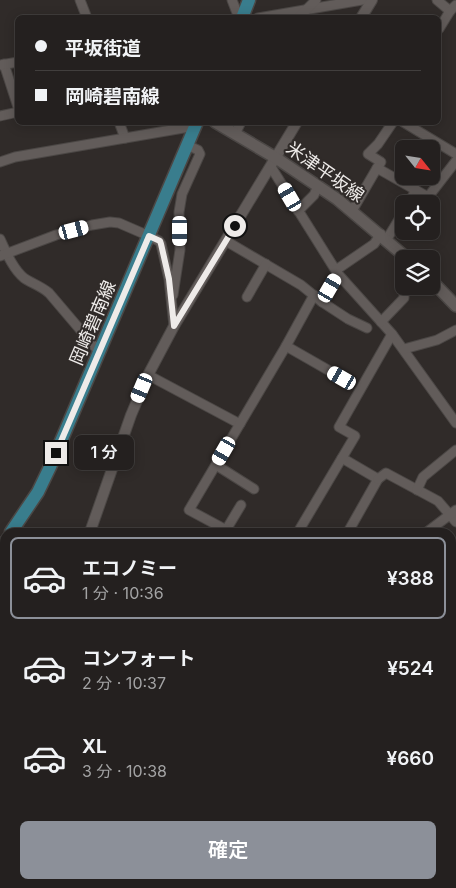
<!DOCTYPE html>
<html lang="ja">
<meta charset="utf-8">
<style>
:root{--surface:#24201f;--page:#302d2c;--text:#f1f3f6;--muted:#a3a3a4;--line:#413e3d;--accent:#8c9099}
body{margin:0;font-family:Inter,"Noto Sans JP",sans-serif;background:var(--page);color:var(--text);height:100vh;display:flex;flex-direction:column;font-size:19px;white-space:nowrap}
*{box-sizing:border-box;margin:0}
p{font-size:16px;color:var(--muted)}
.icon{flex:none;width:28px;height:28px;fill:none;stroke:currentColor;stroke-width:2;stroke-linecap:round;stroke-linejoin:round}
.map{position:relative;flex:1;overflow:hidden}
.side{position:absolute;left:0px;top:528px;width:456px;height:361px;display:flex;flex-direction:column;background:var(--surface);border-radius:15px 15px 0 0;box-shadow:0 2px 12px #0003,0 0 0 1px var(--line)}
.side>*{flex:none}
.top-card{position:absolute;left:15px;top:15px;width:426px;height:110px;border-radius:8px;box-shadow:0 2px 12px #0003,0 0 0 1px var(--line);display:grid;align-content:center;height:110px;padding:0 20px;background:var(--surface)}
.needle{width:32px;rotate:120deg}
.tools{position:absolute;left:395px;top:140px;display:grid;gap:10px}
.tools a{display:grid;place-items:center;width:45px;height:45px;border-radius:8px;background:var(--surface);box-shadow:0 2px 12px #0003,0 0 0 1px var(--line);font-size:25px}
.end{position:absolute;width:22px;height:22px;margin:-11px;border:6px solid #eeebe9;background:#111;box-shadow:0 0 0 2px #111}
.from{border-radius:50%}
.bubble{position:absolute;height:35px;border-radius:8px;background:var(--surface);box-shadow:0 2px 12px #0003,0 0 0 1px var(--line);font-size:16px;font-weight:600;line-height:35px;text-align:center}
.car{position:absolute;width:15px;height:30px;margin:-15px -8px;border-radius:6px;box-shadow:0 0 4px 1px #0007;background:linear-gradient(#fff 24%,#345 0 40%,#fff 0 76%,#345 0 86%,#fff 0)}
.top-card b{display:flex;align-items:center;gap:18px;height:48px;font-size:19px}
.top-card b+b{border-top:1px solid var(--line)}
.top-card i{width:12px;height:12px;background:var(--text)}
ul{padding:9px 0 0;list-style:none}
li{display:flex;align-items:center;gap:15px;height:82px;margin:0 10px 8px;padding:0 10px;border:2px solid transparent;border-radius:8px}
li div{flex:1}
li b{display:block;font-size:19px}
li em{font-style:normal;font-weight:600}
li.active{border-color:var(--accent)}
li>.icon{width:45px;height:45px;stroke-width:1.5}
.primary-button{display:flex;gap:10px;margin-top:auto;padding:10px 20px}
.primary-button a{flex:1;height:58px;border-radius:8px;background:var(--accent);color:#fff;font-size:20px;font-weight:600;line-height:58px;text-align:center}
.map>svg:first-child{display:block}
.lines{fill:none;stroke-linecap:round;stroke-linejoin:round}
.minor-casing{stroke:#4b4745;stroke-width:11}
.tertiary-casing{stroke:#4b4745;stroke-width:12}
.secondary-casing{stroke:#4b4745;stroke-width:14}
.primary-casing{stroke:#4b4745;stroke-width:15}
.minor{stroke:#625c5a;stroke-width:9}
.tertiary{stroke:#625c5a;stroke-width:10}
.secondary{stroke:#625c5a;stroke-width:11}
.primary{stroke:#397d8d;stroke-width:12}
.route{stroke:#eeebe9;stroke-width:6}
.labels{text-anchor:middle;stroke-width:4;stroke-linejoin:round;paint-order:stroke}
.street-label{font-size:18px;fill:#eeebe9;stroke:#302b29}
</style>
<div class="map">
<svg width="456" height="888" viewBox="0 0 456 888">
<rect width="100%" height="100%" fill="#302b29"/>
<g class="lines">
<defs>
<g id="minor">
<polyline points="80,0 87,18"/>
<polyline points="232,0 239,18"/>
<polyline points="437,0 450,11 456,5"/>
<polyline points="258,18 362,0"/>
<polyline points="298,18 316,0"/>
<polyline points="439,29 450,11"/>
<polyline points="4,64 18,107"/>
<polyline points="0,65 18,62"/>
<polyline points="0,116 18,112"/>
<polyline points="119,122 125,138"/>
<polyline points="403,122 456,154"/>
<polyline points="235,134 241,122"/>
<polyline points="0,162 15,157 195,126"/>
<polyline points="271,167 338,274 392,334 456,423"/>
<polyline points="377,168 381,162 368,154 378,144 393,122"/>
<polyline points="408,204 416,190"/>
<polyline points="298,211 314,195 318,186"/>
<polyline points="352,211 377,168 428,197 456,161"/>
<path d="M 0,239 C 6,252 13,269 24,278 C 31,283 41,286 49,293 L 100,353"/>
<polyline points="387,239 404,211"/>
<polyline points="226,241 301,285 322,302 348,319 367,328"/>
<polyline points="0,256 56,235 92,225 110,222 119,223 149,236 159,241 161,244 169,279 174,326"/>
<polyline points="336,270 374,244 381,234"/>
<polyline points="173,295 180,250 179,212 182,194 200,154 198,150 187,145"/>
<polyline points="247,297 266,264"/>
<polyline points="322,302 338,274"/>
<polyline points="381,322 404,298 404,294 410,286"/>
<polyline points="286,346 342,378"/>
<polyline points="404,349 437,340 456,330"/>
<polyline points="148,375 240,424"/>
<polyline points="342,458 378,479 348,532"/>
<polyline points="216,465 254,489"/>
<polyline points="378,479 386,473 438,501 456,522"/>
<polyline points="417,490 423,477 456,450"/>
<polyline points="226,530 241,505"/>
<polyline points="230,532 189,510 286,346 314,295"/>
<polyline points="298,532 355,436 339,427 392,334"/>
<polyline points="427,532 456,510"/>
<polyline points="451,551 456,547"/>
<polyline points="451,637 456,636"/>
<polyline points="0,668 5,668"/>
<polyline points="451,861 456,862"/>
<polyline points="359,884 360,888"/>
<polyline points="6,888 15,885"/>
<polyline points="18,888 38,884"/>
<polyline points="168,888 185,884"/>
</g>
<g id="tertiary">
<polyline points="361,18 372,0"/>
<polyline points="90,532 131,415 148,375 174,326 297,122"/>
<polyline points="0,592 5,603"/>
<polyline points="0,715 5,710"/>
<polyline points="194,884 197,888"/>
</g>
<g id="secondary">
<polyline points="215,122 276,158 337,199 408,259"/>
<polyline points="431,280 456,306"/>
</g>
<g id="primary">
<polyline points="242,18 249,0"/>
<polyline points="11,532 38,492 50,467 197,122"/>
<polyline points="0,549 5,542"/>
</g>
</defs>
<!-- minor casing -->
<use href="#minor" class="minor-casing"/>
<!-- tertiary casing -->
<use href="#tertiary" class="tertiary-casing"/>
<!-- secondary casing -->
<use href="#secondary" class="secondary-casing"/>
<!-- primary casing -->
<use href="#primary" class="primary-casing"/>
<!-- minor -->
<use href="#minor" class="minor"/>
<!-- tertiary -->
<use href="#tertiary" class="tertiary"/>
<!-- secondary -->
<use href="#secondary" class="secondary"/>
<!-- primary -->
<use href="#primary" class="primary"/>
</g>
<g class="lines">
<!-- route -->
<polyline class="route" points="56,453 149,236 160,241 161,244 169,279 174,326 235,226"/>
</g>
<g class="labels">
<!-- street labels -->
<g class="street-label">
<text transform="translate(325 172) rotate(35)" y="6">米津平坂線</text>
<text transform="translate(93 323) rotate(-67)" y="6">岡崎碧南線</text>
</g>
</g>
</svg>
<div class="tools">
<a><svg class="needle" viewBox="-14 -14 28 28"><path d="M0-13l5 13h-10z" fill="#e53935"/><path d="M0 13l5-13h-10z" fill="#a3a3a4"/></svg></a>
<a><svg class="icon" aria-label="locate" viewBox="0 0 24 24"><circle cx="12" cy="12" r="6"/><path d="M12 2v4M12 18v4M2 12h4M18 12h4"/></svg></a>
<a><svg class="icon" aria-label="layers" viewBox="0 0 24 24"><path d="M12 4l9 5-9 5-9-5zM3 14l9 5 9-5"/></svg></a>
</div>
<i class="end from" style="left:235px;top:226px"></i>
<i class="end" style="left:56px;top:453px"></i>
<div class="bubble" style="left:74px;top:435px;width:60px">1 分</div>
<i class="car" style="left:290px;top:197px;rotate:330deg"></i>
<i class="car" style="left:74px;top:230px;rotate:75deg"></i>
<i class="car" style="left:180px;top:231px;rotate:180deg"></i>
<i class="car" style="left:330px;top:288px;rotate:30deg"></i>
<i class="car" style="left:342px;top:378px;rotate:300deg"></i>
<i class="car" style="left:142px;top:388px;rotate:203deg"></i>
<i class="car" style="left:224px;top:451px;rotate:210deg"></i>
<div class="top-card">
<b><i class="from"></i>平坂街道</b>
<b><i></i>岡崎碧南線</b>
</div>
<section class="side">
<ul>
<li class="active"><svg class="icon" aria-label="car" viewBox="0 0 24 24"><path d="M5 17H2v-5l4-1 3-4h7l3 4 3 1v5h-3M9 17h6M6 11h13"/><circle cx="7" cy="17" r="2"/><circle cx="17" cy="17" r="2"/></svg><div><b>エコノミー</b><p>1 分 · 10:36</p></div><em>¥388</em></li>
<li><svg class="icon" aria-label="car" viewBox="0 0 24 24"><path d="M5 17H2v-5l4-1 3-4h7l3 4 3 1v5h-3M9 17h6M6 11h13"/><circle cx="7" cy="17" r="2"/><circle cx="17" cy="17" r="2"/></svg><div><b>コンフォート</b><p>2 分 · 10:37</p></div><em>¥524</em></li>
<li><svg class="icon" aria-label="car" viewBox="0 0 24 24"><path d="M5 17H2v-5l4-1 3-4h7l3 4 3 1v5h-3M9 17h6M6 11h13"/><circle cx="7" cy="17" r="2"/><circle cx="17" cy="17" r="2"/></svg><div><b>XL</b><p>3 分 · 10:38</p></div><em>¥660</em></li>
</ul>
<div class="primary-button"><a>確定</a></div>
</section>
</div>
